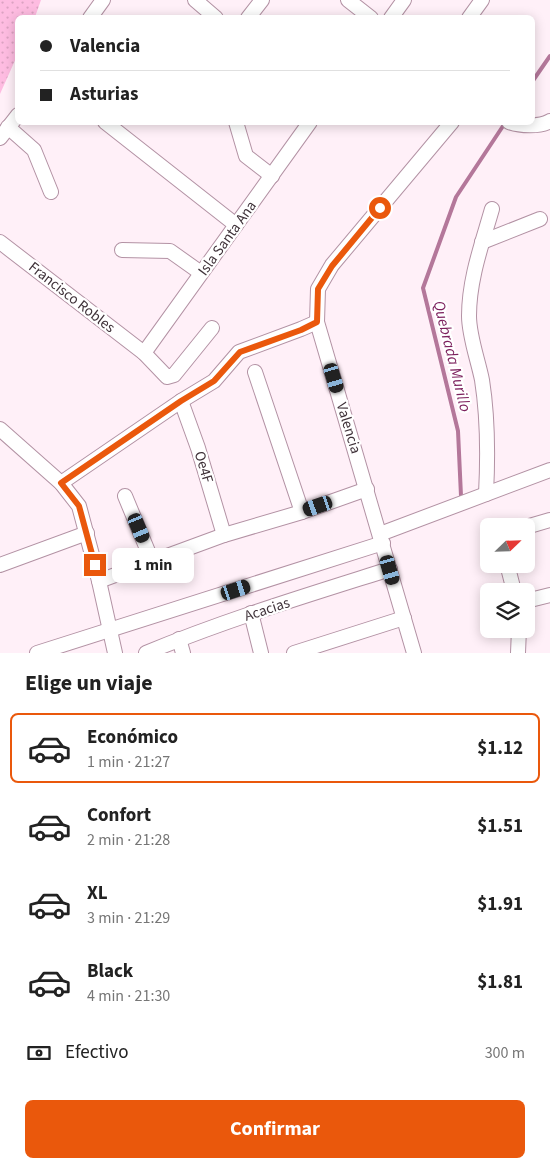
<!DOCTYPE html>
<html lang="es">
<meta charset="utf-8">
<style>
:root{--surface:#fff;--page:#f6f6f6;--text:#222;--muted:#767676;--line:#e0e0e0;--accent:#ea580c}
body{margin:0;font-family:"Source Sans 3",sans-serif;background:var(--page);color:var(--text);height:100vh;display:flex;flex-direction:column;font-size:19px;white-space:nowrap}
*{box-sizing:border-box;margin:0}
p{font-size:16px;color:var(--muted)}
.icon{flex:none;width:28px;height:28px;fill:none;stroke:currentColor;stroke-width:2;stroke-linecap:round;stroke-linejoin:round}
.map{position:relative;height:653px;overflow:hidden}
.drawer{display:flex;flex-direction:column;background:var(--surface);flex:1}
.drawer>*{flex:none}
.top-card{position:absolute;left:15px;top:15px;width:520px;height:110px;border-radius:8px;box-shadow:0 2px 12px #0003;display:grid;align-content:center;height:110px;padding:0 25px;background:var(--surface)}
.needle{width:32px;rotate:67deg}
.buttons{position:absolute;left:480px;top:518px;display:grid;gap:10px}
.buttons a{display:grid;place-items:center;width:55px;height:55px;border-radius:8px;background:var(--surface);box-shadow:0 2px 12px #0003;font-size:25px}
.end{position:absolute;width:22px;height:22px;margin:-11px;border:6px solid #ea580c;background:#fff;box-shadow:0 0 0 2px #fff}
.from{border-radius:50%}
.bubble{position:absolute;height:35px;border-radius:8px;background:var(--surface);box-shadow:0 2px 12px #0003;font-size:16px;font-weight:700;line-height:35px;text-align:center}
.car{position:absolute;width:15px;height:30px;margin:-15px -8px;border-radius:6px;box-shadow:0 0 4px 1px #0007;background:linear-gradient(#222 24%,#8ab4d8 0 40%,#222 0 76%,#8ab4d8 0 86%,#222 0)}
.top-card b{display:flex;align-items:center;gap:18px;height:48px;font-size:19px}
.top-card b+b{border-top:1px solid var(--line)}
.top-card i{width:12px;height:12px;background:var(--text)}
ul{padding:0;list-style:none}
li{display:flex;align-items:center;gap:15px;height:70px;margin:0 10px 8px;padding:0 15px;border:2px solid transparent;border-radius:8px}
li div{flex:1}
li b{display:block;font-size:19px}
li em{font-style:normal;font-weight:700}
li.on{border-color:var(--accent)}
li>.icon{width:45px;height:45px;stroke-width:1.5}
h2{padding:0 25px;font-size:22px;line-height:60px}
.pay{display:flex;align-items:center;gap:12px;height:55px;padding:0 25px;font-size:19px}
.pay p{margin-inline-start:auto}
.action{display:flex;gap:10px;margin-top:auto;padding:10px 25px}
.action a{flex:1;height:58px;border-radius:8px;background:var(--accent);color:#fff;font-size:20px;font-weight:700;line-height:58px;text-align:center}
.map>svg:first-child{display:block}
.park{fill:url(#park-dots)}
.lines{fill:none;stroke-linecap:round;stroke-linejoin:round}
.stream{stroke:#b4779a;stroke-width:4}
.minor-casing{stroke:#b392a4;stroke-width:16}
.minor{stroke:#fff;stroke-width:14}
.route{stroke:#ea580c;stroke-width:6}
.labels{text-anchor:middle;stroke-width:4.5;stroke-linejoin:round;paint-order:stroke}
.street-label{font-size:15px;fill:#3f3239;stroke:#fff}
.water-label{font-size:16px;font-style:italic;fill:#7c205d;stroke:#fff}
</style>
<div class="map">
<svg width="550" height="653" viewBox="0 0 550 653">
<defs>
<pattern id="park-dots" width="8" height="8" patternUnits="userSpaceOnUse" patternTransform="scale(1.25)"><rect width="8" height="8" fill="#febce1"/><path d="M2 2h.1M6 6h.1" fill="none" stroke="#dba2c2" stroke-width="1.8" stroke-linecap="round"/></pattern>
</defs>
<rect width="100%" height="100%" fill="#fff0f8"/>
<!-- park -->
<polygon class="park" points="0,0 41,0 35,17 18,18 17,56 0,94"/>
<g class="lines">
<!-- stream -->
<g class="stream">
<polyline points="532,82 550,56"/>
<polyline points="461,496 458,431 423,288 456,197 505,123"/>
</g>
<defs>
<g id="minor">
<polyline points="195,0 216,18"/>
<polyline points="348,0 371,18"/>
<polyline points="90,18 103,0"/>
<polyline points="248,18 262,0"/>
<polyline points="391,18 404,0"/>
<polyline points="469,18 482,0"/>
<polyline points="105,122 236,225"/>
<polyline points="236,122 246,156 272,176"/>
<path d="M 509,122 C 519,126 541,127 550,121"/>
<polyline points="8,127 34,150 51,192"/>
<polyline points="0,138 18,115"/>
<polyline points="0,242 144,353 167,377 174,375 212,328"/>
<polyline points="482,242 540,219"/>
<polyline points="122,250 170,251 201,273"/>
<polyline points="144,353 310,122"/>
<polyline points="255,372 302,512"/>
<polyline points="181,401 198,448 224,535"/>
<polyline points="0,429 61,483 79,506 99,581 115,653"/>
<polyline points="61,483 181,401 214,381 239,352 301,329 317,322"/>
<path d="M 486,494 C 488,456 488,418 482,380 C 478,360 469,336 469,316 C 469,279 482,244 492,209"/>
<polyline points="125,496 152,561"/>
<polyline points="526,527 550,520"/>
<polyline points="380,534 550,470"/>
<polyline points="507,564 514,591"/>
<polyline points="0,565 87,533"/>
<polyline points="99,581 224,535 302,512 367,489"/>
<polyline points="526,601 550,595"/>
<polyline points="251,613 261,653"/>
<polyline points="179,639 183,653"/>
<polyline points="37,653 383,543"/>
<path d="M 146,653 C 225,620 308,595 390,569"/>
<polyline points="294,653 404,618"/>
<polyline points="414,653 317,322 318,289 332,265 452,122"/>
<polyline points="518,653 519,629"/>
</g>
</defs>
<!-- minor casing -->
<use href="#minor" class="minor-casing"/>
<!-- minor -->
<use href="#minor" class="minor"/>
</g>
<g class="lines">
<!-- route -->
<polyline class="route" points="95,565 79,506 61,483 181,401 214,381 240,352 301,330 317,322 318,289 332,266 380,208"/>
</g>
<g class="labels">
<!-- street labels -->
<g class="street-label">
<text transform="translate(227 238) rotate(-54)" y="5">Isla Santa Ana</text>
<text transform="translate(72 297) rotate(38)" y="5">Francisco Robles</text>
<text transform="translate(349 428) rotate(73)" y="5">Valencia</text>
<text transform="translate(204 467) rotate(73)" y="5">Oe4F</text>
<text transform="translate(267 609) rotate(-18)" y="5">Acacias</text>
</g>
<!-- water labels -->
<g class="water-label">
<text transform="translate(453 356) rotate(76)" y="6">Quebrada Murillo</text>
</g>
</g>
</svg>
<div class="buttons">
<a><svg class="needle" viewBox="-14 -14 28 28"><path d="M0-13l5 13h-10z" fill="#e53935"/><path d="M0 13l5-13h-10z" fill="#767676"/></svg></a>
<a><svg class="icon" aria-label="layers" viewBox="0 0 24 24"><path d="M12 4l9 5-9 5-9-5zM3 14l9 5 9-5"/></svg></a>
</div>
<i class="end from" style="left:380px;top:208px"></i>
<i class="end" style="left:95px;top:565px"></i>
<div class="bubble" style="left:112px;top:548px;width:82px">1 min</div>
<i class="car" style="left:334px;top:378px;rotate:163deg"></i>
<i class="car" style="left:318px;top:506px;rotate:251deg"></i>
<i class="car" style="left:139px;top:528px;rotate:157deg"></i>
<i class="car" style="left:390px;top:570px;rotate:164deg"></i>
<i class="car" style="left:236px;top:590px;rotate:72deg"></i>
<div class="top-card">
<b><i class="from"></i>Valencia</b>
<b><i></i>Asturias</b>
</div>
</div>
<section class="drawer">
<h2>Elige un viaje</h2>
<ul>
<li class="on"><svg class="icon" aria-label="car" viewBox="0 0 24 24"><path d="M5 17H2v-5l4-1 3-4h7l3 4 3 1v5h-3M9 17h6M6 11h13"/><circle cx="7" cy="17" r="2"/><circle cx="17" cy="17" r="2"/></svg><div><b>Económico</b><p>1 min · 21:27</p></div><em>$1.12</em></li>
<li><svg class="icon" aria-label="car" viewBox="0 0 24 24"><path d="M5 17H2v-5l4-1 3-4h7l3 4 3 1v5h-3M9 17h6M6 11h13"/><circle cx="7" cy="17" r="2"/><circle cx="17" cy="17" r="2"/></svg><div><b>Confort</b><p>2 min · 21:28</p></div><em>$1.51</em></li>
<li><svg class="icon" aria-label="car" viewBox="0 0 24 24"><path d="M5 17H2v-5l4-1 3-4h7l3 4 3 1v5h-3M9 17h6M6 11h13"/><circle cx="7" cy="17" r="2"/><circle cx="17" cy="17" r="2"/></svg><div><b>XL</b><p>3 min · 21:29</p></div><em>$1.91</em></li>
<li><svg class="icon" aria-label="car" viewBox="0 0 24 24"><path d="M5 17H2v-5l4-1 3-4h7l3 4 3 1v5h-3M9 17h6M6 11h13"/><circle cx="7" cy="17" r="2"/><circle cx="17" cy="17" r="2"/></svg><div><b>Black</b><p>4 min · 21:30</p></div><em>$1.81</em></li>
</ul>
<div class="pay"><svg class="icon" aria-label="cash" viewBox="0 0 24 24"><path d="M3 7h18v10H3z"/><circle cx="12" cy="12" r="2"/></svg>Efectivo<p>300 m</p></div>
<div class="action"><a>Confirmar</a></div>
</section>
